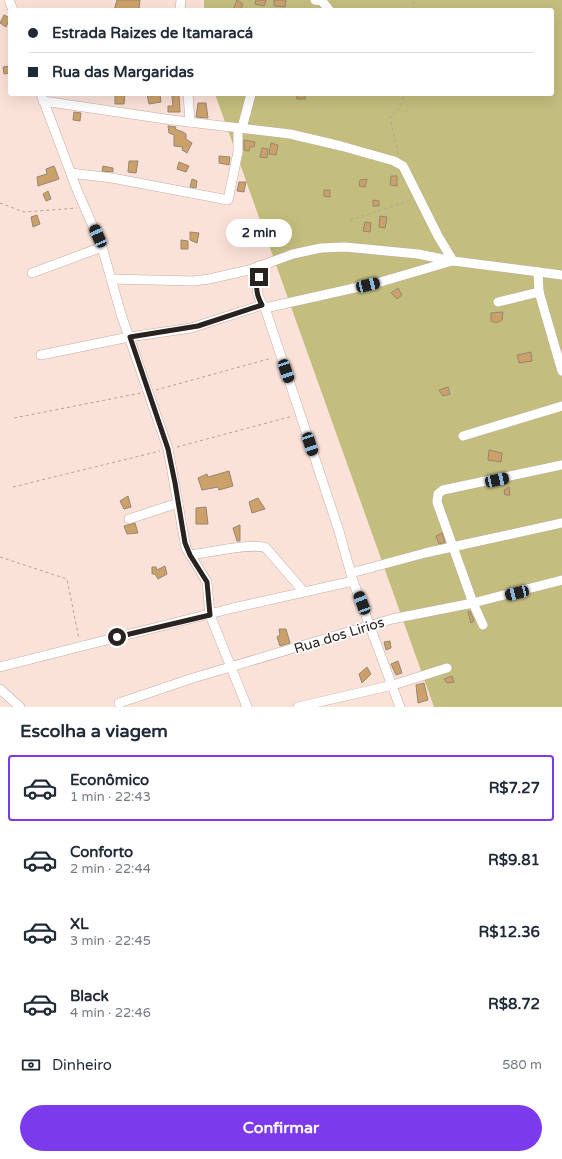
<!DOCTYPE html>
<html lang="pt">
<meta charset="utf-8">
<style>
:root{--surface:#fff;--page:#f6f6f7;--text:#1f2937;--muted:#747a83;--line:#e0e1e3;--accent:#7c3aed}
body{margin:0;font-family:"Varela Round",sans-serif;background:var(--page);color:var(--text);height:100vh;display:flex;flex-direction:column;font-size:15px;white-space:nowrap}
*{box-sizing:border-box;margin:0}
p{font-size:13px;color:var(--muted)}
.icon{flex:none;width:22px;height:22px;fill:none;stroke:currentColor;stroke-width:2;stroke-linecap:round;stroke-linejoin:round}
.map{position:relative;height:707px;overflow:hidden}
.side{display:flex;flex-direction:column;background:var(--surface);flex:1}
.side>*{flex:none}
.guide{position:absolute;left:8px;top:8px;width:546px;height:88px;border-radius:4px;box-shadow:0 4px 16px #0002;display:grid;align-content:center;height:88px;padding:0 20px;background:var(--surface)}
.end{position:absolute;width:18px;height:18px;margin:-9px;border:5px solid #2a221e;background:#fff;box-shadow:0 0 0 2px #fff}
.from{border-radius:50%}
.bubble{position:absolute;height:28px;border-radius:14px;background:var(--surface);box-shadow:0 4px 16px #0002;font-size:13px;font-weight:700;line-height:28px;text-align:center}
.car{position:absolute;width:12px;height:24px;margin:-12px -6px;border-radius:5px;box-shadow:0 0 3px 1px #0007;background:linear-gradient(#222 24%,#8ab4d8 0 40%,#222 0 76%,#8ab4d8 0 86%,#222 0)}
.guide b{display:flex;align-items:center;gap:14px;height:38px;font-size:15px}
.guide b+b{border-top:1px solid var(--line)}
.guide i{width:10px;height:10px;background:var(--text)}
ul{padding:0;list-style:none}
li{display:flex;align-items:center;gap:12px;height:66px;margin:0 8px 6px;padding:0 12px;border:2px solid transparent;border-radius:4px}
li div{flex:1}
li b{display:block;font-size:15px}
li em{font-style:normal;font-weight:700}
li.on{border-color:var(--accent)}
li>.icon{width:36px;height:36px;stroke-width:1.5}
h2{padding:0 20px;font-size:18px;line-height:48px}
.pay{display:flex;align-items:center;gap:10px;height:44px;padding:0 20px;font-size:15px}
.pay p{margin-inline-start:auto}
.cta{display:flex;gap:8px;margin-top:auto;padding:8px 20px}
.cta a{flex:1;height:46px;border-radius:24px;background:var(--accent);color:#fff;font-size:16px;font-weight:700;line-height:46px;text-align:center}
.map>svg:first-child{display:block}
.green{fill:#c3be7d}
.building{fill:#cca169;stroke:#958775}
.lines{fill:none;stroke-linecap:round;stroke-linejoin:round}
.minor-casing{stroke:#c3aca3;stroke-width:10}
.path{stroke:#b4a199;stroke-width:1;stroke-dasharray:3 3;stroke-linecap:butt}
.minor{stroke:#fff;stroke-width:9}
.route{stroke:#2a221e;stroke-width:5}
.labels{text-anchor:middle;stroke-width:3.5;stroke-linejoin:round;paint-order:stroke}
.street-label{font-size:14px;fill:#2a221e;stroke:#fff}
</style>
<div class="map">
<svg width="562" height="707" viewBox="0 0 562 707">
<rect width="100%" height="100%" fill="#fbe2d9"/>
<!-- green -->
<polygon class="green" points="204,0 562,0 562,707 434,707 215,94 552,94 552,10 204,10"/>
<!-- building -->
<g class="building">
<polygon points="117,0 140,0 139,9 114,10"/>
<polygon points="237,0 243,4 240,10 233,10"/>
<polygon points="256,0 266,0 264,6 255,4"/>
<polygon points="274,0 286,0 285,7 274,6"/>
<polygon points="4,15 10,18 6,27 0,23"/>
<polygon points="10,66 10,73 4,74 3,67"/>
<polygon points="115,94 125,94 124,104 115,104"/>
<polygon points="147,94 160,94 161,102 149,104"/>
<rect x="297" y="94" width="8" height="5"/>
<polygon points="179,95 180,112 168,112 168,106 173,106 172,96"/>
<polygon points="198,103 206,103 208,118 196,117"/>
<polygon points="74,112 81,113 80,121 73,120"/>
<polygon points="168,126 176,127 175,129 183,132 186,134 186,139 192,143 187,153 182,150 183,147 174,146 174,135 169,133"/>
<polygon points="244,140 255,142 254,147 250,147 249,151 244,150"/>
<polygon points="271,143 278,145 276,155 269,154"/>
<polygon points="262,148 268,149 267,158 260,157"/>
<polygon points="219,156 230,157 229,165 219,163"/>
<polygon points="129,161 138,161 136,173 128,172"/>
<polygon points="179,162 189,166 186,172 177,169"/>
<polygon points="54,166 59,179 38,186 37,177 47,174 46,169"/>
<polygon points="103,166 113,168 113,172 102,171"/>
<polygon points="391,176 397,176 397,186 390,185"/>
<polygon points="192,179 197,181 196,188 190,187"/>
<polygon points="367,179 365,187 359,186 360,180"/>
<polygon points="239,182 246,182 244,192 237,191"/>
<polygon points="324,190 330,190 330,197 324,196"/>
<polygon points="48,191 51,199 46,201 43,194"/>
<polygon points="373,200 379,201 379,206 373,206"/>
<polygon points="37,215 40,224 33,227 31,217"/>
<polygon points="380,216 387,217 385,228 379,227"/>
<polygon points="365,222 371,223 370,232 363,231"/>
<polygon points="190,232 199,233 197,243 190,240"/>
<polygon points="181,240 188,241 188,249 181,249"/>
<polygon points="398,288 402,295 397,299 391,293"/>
<polygon points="503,312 502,320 496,323 491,321 491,313"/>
<polygon points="531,352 532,361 519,363 517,355"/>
<polygon points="448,387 450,394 443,396 439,390"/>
<polygon points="489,450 502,453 501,462 488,460"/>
<polygon points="229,471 233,486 219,490 218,487 202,490 198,478 207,474 208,477"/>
<polygon points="509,487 510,495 505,495 504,490"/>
<polygon points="128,496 131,507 124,509 120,501"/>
<polygon points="258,498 265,509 252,513 249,502"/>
<polygon points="206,507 208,524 196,524 196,508"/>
<polygon points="135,523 138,533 127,534 124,526"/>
<polygon points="240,525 240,541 237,541 233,528"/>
<polygon points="442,533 445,542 439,544 436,536"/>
<polygon points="165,566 167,574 158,579 155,574 152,574 152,567 156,567 157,570"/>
<polygon points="470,611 474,621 471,623 468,612"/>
<polygon points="279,629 286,629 290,643 280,646 277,637 280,635"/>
<polygon points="390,641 391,648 386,650 384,642"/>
<polygon points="398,661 402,673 396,675 391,664"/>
<polygon points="367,667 371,674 362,683 359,674"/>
<polygon points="452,676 454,682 447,683 444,679"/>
<polygon points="424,683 428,700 418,703 416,685"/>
</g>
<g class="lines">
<defs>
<g id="minor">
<polyline points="9,0 13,10"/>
<polyline points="315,0 322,1 329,10"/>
<polyline points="180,10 181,0"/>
<polyline points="41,94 77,190 102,247 121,314 168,449 186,548 207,582 210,615 247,707"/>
<polyline points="188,94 190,122"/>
<polyline points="43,101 172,120 290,134 341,146 394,161 403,166 438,236 453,261"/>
<polyline points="242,128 251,94"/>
<polyline points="71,173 112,178 228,200 238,152 238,128"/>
<path d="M 259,266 C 262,284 250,287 265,308 L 339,531 L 353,581 L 400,707"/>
<polyline points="538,272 539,292 562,371"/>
<polyline points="32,273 102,247"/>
<polyline points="111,279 193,281 209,279 249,270 293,254 321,248 345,247 418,254 453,261 562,275"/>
<polyline points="498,302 539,292"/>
<polyline points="265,308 377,283 452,261"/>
<polyline points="41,355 129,337 191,328 262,305"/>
<polyline points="463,436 562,406"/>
<polyline points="129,519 178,503"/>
<path d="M 190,555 C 208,553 252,542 266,548 L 304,592"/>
<polyline points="351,573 425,553 562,523"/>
<polyline points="483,625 473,603 437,502 438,494 443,490 562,465"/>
<polyline points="0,667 233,608 353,581"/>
<polyline points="0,689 20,707"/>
<polyline points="119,703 193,678 392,619 473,603 562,580"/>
<polyline points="298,707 393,685 447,668"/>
</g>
</defs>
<!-- minor casing -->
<use href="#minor" class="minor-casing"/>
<!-- path -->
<g class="path">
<polyline points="412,10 414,4 413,0"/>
<polyline points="398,154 390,116 398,110 405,94"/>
<polyline points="0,203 24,212 77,208"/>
<polyline points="350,220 412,200"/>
<polyline points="156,390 272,358"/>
<polyline points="14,418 141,393"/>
<polyline points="177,447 293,416"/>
<polyline points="13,487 160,451"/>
<polyline points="0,557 67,579 79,639"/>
</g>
<!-- minor -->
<use href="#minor" class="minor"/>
</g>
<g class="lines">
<!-- route -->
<path class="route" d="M 117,637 L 210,615 L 207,582 L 190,555 L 185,543 L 175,483 L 168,449 L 130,337 L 198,326 L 262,305 C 257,296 254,287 259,277"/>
</g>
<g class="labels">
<!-- street labels -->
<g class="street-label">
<text transform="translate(339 635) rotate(-17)" y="5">Rua dos Lirios</text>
</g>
</g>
</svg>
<i class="end from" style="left:117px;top:637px"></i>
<i class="end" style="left:259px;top:277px"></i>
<div class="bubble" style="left:226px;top:219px;width:66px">2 min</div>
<i class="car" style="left:98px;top:236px;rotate:336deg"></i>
<i class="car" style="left:368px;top:285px;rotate:77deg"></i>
<i class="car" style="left:286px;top:371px;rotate:161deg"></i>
<i class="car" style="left:310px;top:444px;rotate:162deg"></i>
<i class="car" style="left:497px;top:480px;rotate:78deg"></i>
<i class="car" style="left:517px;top:593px;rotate:257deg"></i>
<i class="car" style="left:362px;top:603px;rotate:339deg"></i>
<div class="guide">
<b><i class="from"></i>Estrada Raizes de Itamaracá</b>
<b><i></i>Rua das Margaridas</b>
</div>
</div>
<section class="side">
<h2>Escolha a viagem</h2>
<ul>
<li class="on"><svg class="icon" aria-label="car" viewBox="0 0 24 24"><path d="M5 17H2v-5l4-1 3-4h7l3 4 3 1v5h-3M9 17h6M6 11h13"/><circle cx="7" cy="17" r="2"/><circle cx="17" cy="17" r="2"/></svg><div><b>Econômico</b><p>1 min · 22:43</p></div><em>R$7.27</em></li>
<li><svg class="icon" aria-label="car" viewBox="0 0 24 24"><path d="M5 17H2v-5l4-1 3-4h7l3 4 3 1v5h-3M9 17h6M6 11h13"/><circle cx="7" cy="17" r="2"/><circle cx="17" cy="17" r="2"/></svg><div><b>Conforto</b><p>2 min · 22:44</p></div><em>R$9.81</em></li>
<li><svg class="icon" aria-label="car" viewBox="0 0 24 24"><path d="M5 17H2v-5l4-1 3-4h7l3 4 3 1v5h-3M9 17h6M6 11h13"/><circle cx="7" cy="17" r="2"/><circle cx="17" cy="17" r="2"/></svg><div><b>XL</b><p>3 min · 22:45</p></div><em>R$12.36</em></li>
<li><svg class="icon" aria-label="car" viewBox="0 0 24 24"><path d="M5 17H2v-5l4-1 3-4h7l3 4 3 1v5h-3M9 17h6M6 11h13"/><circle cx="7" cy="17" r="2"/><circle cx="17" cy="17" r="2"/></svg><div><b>Black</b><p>4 min · 22:46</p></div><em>R$8.72</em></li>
</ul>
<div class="pay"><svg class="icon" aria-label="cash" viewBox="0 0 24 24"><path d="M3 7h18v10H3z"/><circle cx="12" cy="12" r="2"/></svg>Dinheiro<p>580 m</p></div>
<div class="cta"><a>Confirmar</a></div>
</section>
